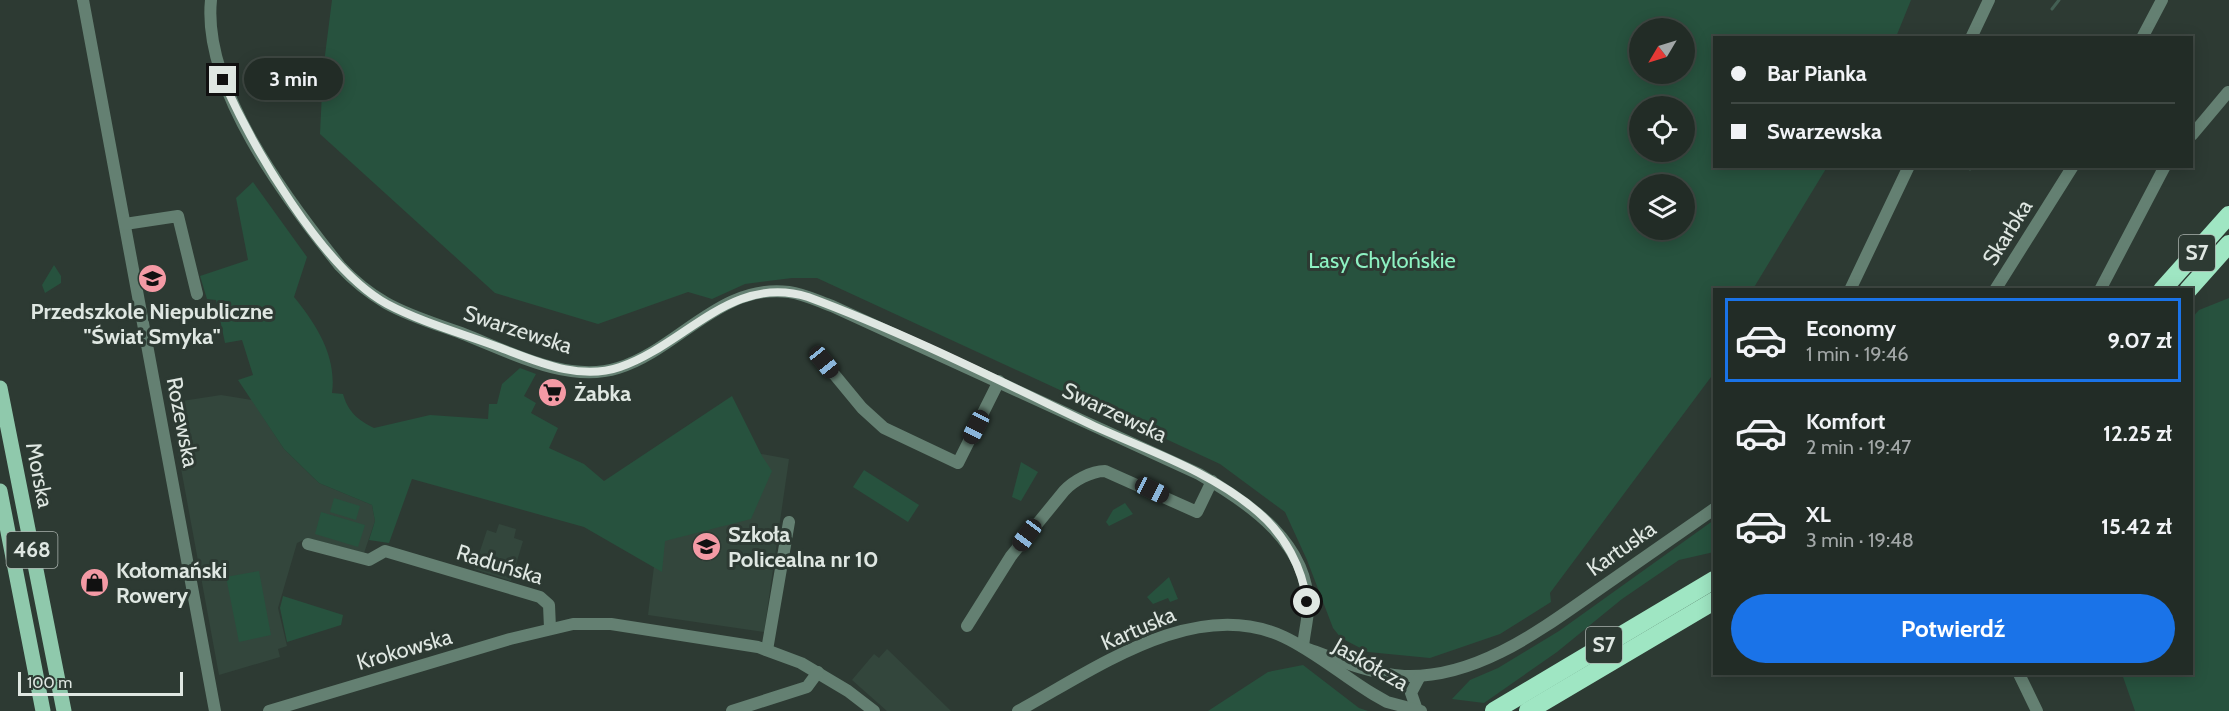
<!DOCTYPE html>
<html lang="pl">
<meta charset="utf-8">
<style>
:root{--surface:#222c26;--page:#2e3832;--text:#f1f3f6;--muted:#a2a7a7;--line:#3f4843;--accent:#1a73e8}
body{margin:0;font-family:Cabin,sans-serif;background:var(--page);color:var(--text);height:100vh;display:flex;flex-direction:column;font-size:22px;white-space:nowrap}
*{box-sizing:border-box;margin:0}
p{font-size:20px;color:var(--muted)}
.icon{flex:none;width:33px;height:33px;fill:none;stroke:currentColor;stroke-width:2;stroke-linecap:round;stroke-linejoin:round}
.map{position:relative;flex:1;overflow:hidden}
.drawer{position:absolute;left:1713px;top:288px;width:480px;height:387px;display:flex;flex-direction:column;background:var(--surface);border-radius:0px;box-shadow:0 3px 15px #0003,0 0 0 2px var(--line)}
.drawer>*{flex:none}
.guide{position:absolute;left:1713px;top:36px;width:480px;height:132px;border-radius:0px;box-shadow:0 3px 15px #0003,0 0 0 2px var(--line);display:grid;align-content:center;height:132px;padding:0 18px;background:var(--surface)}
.needle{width:39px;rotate:232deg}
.tools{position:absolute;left:1629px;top:18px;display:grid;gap:12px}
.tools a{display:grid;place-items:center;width:66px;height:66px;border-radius:50%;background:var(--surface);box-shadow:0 3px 15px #0003,0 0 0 2px var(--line);font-size:30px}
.scale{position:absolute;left:18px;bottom:15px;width:165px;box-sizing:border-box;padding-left:6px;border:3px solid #dfe7e2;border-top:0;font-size:16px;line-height:21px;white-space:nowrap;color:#dfe7e2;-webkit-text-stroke:4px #2d3a33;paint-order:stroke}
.end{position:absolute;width:27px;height:27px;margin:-14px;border:8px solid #dfe7e2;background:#111;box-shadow:0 0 0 3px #111}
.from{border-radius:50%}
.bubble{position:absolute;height:42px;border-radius:21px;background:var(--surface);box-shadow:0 3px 15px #0003,0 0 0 2px var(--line);font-size:20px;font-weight:700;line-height:42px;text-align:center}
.car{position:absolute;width:18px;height:36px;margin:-18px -9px;border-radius:8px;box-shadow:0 0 4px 2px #0007;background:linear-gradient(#222 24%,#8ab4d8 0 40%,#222 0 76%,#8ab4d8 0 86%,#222 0)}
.guide b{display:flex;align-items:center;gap:21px;height:57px;font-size:22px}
.guide b+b{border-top:2px solid var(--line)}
.guide i{width:15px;height:15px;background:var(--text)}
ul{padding:10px 0 0;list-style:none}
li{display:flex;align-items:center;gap:18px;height:84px;margin:0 12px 9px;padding:0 6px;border:3px solid transparent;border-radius:0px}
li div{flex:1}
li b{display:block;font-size:22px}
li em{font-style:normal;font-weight:700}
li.active{border-color:var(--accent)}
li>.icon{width:54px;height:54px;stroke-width:1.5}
.cta{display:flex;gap:12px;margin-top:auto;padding:12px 18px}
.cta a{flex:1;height:69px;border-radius:36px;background:var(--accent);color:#fff;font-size:24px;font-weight:700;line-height:69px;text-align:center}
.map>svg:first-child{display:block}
.built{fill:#33463c}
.green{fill:#27523e;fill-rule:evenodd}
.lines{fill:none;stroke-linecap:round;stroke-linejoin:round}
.stream{stroke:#435f53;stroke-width:3}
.minor{stroke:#648072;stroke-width:12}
.tertiary{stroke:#648072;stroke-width:12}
.primary{stroke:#8fc9ac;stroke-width:15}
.motorway{stroke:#9fe6c3;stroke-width:18}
.route{stroke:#dfe7e2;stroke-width:8}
.labels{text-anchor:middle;stroke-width:6;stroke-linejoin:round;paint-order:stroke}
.shield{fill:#2d3a33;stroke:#aab3ae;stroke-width:1.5}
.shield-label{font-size:21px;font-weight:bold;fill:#dfe7e2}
.street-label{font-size:22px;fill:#dfe7e2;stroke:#2d3a33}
.park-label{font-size:22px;fill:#8df1c2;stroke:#2d3a33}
.poi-label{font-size:22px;font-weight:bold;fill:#dfe7e2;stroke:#2d3a33;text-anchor:start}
</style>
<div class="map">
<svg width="2229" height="711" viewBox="0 0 2229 711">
<rect width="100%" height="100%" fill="#2d3a33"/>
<!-- built -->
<g class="built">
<polygon points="221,395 252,400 284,449 319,483 372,505 375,521 364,553 308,538 297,543 278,608 287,646 278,649 280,657 219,675 169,403"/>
<polygon points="670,437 789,459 764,632 648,615"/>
<polygon points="499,524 516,529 514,538 523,541 511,581 474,569 487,530 496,533"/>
<polygon points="887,649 951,711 887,711 852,680 874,654 879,658"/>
</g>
<!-- green -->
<g class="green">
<path d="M 332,0 L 1911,0 L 1896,37 L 1714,38 L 1714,166 L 1827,167 L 1753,289 L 1714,290 L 1714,373 L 1550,593 L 1551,602 L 1500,634 L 1430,658 L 1368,652 L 1341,638 L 1333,628 L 1307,560 L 1285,512 L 1220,464 L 817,278 L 792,278 L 745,284 L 712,299 L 688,292 L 598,324 L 495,293 L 320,134 L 323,71 ZM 1640,28 L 1684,28 L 1684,74 L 1640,74 ZM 1640,106 L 1684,106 L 1684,152 L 1640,152 ZM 1640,184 L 1684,184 L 1684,230 L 1640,230 Z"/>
<path d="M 253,182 L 307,257 L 294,297 C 316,324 337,356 332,393 L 343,394 C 348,412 358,420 374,428 L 430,415 L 488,419 L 489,404 L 497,404 L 502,384 L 520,368 L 536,374 L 524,396 L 536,403 L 531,413 L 558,428 L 549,448 L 584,464 L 604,481 L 732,396 L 762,456 L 772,471 L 751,519 L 665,541 L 662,572 L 584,527 L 412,479 L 389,543 L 369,540 L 375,521 L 372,505 L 319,483 L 284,449 L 238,380 L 253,375 L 242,340 L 225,343 L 216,300 L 207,299 L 200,276 L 248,260 L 236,198 Z"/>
<polygon points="54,265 61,276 61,283 45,293 42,285"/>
<polygon points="2229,298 2229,711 2135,711 2122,674 2192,674 2192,318 2199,310"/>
<polygon points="1021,462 1038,472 1021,501 1012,497"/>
<polygon points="864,470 919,505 908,522 853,487"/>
<polygon points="334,498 360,506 356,520 330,512"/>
<polygon points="1125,503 1133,514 1109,526 1106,522 1113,510"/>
<polygon points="321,512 365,525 358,547 315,534"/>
<polygon points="1714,520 1714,552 1679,560 1622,599 1557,652 1484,703 1452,699 1470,680 1498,668 1559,631"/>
<polygon points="259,571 271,635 239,642 226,577"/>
<polygon points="1169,577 1178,599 1170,602 1168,598 1153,604 1147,597"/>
<polygon points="283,596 343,615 341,625 287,642 280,608"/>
<polygon points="1303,665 1359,708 1368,711 1208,711 1268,672"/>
</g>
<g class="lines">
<!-- stream -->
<g class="stream">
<polyline points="2052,9 2059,0"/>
<polyline points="1970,169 1973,166"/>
</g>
<!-- minor -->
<g class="minor">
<polyline points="83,0 215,711"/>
<path d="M 211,0 C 202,88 287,200 340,266 C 353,280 369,293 386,303 C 409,316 436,324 461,333 C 508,351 567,384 618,368 C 679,349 720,283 789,292 C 804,294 818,301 832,306 L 1199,474 C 1249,503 1311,544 1308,611 C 1307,623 1304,635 1303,647 C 1335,659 1370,674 1404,676 C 1479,679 1546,626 1605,585 C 1641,560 1678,534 1714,509"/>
<polyline points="1971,38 1989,0"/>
<polyline points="2142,38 2162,0"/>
<polyline points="2192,135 2228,92"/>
<polyline points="125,224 178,216 197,294"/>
<polyline points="1850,290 1909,166"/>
<polyline points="1995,290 2073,166"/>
<polyline points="2100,290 2165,166"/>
<polyline points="824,362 862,408 884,428 958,463 999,381"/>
<polyline points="308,544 369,560 385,551 540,597 549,605 550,628"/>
<path d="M 967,626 L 1011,556 L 1064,491 C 1073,481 1091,471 1105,471 L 1197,512 L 1212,481"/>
<polyline points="767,650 789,522"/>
<polyline points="2019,674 2037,711"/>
<polyline points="1417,710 1411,693 1420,676"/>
<polyline points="269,711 510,639 573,624 611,624 758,647 801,663 848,691 874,711"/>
<polyline points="732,711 807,687 818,672"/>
</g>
<!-- tertiary -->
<path class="tertiary" d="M 1018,711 C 1094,670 1195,595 1284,637 C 1316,652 1343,676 1373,694 L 1387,702 L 1421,711"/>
<!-- primary -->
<g class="primary">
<polyline points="0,388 64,711"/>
<polyline points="0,491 43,711"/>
</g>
<!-- motorway -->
<g class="motorway">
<polyline points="2162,290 2229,215"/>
<polyline points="2188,290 2229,244"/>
<polyline points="1494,711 1714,580"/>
<polyline points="1528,711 1714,601"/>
</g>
</g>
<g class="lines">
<!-- route -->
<path class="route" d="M 223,80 C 252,146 323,269 387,304 C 423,323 464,334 501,348 C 538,362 580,381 620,367 C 685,345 732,273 808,297 C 905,333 1000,381 1094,426 C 1149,451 1212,472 1258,512 C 1285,535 1302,567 1307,602"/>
</g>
<!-- icons -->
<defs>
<symbol id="school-disc" viewBox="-11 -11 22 22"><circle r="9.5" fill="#f49aa5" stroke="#2d3a33"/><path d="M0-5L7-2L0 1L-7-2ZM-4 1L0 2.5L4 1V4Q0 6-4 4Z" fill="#111"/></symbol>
<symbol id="supermarket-disc" viewBox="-11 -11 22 22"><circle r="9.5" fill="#f49aa5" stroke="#2d3a33"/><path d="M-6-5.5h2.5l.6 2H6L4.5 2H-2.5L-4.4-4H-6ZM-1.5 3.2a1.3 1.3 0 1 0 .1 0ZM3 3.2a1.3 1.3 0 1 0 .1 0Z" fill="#111"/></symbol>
<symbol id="university-disc" viewBox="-11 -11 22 22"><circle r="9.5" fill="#f49aa5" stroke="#2d3a33"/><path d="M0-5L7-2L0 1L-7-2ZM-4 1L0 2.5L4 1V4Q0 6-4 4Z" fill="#111"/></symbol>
<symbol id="shop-disc" viewBox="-11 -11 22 22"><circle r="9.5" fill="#f49aa5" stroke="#2d3a33"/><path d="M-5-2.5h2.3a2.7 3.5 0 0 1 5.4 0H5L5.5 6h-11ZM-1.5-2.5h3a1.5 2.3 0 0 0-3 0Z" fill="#111"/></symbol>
</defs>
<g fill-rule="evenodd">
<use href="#school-disc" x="136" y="262" width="33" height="33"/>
<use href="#supermarket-disc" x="536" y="376" width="33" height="33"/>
<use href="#university-disc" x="690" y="530" width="33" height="33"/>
<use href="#shop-disc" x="78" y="566" width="33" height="33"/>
</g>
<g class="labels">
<!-- shield labels -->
<g class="shield">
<rect x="2179" y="235" width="36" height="36" rx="4.5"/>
<rect x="6.5" y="532" width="51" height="36" rx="4.5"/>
<rect x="1586" y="627" width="36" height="36" rx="4.5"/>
</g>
<g class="shield-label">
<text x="2197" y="260">S7</text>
<text x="32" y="557">468</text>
<text x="1604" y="652">S7</text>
</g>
<!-- street labels -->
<g class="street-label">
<text transform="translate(2007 232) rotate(-58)" y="8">Skarbka</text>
<text transform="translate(518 329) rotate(18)" y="8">Swarzewska</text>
<text transform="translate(1115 412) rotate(25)" y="8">Swarzewska</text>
<text transform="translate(183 422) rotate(79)" y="8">Rozewska</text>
<text transform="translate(40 475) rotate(79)" y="8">Morska</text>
<text transform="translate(1621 548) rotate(-35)" y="8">Kartuska</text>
<text transform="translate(500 564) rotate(17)" y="8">Raduńska</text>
<text transform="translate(1138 628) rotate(-23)" y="8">Kartuska</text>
<text transform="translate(404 649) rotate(-16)" y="8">Krokowska</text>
<text transform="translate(1371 664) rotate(30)" y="8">Jaskółcza</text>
</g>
<!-- park labels -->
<g class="park-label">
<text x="1382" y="268">Lasy Chylońskie</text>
</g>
<!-- poi labels -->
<g class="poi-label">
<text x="152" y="319" text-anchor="middle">Przedszkole Niepubliczne<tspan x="152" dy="25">"Świat Smyka"</tspan></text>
<text x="574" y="401">Żabka</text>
<text x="728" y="542">Szkoła<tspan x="728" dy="25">Policealna nr 10</tspan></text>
<text x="116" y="578">Kołomański<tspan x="116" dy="25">Rowery</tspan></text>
</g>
</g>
</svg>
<div class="tools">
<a><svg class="needle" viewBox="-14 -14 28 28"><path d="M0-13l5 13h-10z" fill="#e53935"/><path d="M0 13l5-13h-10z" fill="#a2a7a7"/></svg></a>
<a><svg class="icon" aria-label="locate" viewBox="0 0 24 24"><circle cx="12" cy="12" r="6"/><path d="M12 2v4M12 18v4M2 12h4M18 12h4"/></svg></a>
<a><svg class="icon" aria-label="layers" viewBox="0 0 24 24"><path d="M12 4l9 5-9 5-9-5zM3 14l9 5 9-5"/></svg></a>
</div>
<div class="scale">100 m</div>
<i class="end from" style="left:1307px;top:602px"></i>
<i class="end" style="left:223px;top:80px"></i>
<div class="bubble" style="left:244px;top:58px;width:99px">3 min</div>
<i class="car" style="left:824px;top:362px;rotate:141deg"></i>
<i class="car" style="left:976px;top:427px;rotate:207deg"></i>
<i class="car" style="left:1152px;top:490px;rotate:116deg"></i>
<i class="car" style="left:1027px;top:535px;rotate:217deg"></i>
<div class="guide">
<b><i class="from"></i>Bar Pianka</b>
<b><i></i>Swarzewska</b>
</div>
<section class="drawer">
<ul>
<li class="active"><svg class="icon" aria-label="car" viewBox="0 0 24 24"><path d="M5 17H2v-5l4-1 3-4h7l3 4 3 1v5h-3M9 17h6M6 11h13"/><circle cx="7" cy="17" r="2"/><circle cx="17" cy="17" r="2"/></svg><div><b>Economy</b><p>1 min · 19:46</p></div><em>9.07 zł</em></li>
<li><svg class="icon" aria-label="car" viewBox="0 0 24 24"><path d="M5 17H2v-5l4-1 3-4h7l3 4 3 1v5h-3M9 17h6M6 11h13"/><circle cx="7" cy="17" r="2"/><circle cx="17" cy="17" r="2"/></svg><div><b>Komfort</b><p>2 min · 19:47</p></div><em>12.25 zł</em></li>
<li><svg class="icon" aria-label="car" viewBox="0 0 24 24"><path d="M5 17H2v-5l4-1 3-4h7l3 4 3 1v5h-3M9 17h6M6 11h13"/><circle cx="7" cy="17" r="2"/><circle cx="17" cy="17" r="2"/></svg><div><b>XL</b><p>3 min · 19:48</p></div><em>15.42 zł</em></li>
</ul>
<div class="cta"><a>Potwierdź</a></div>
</section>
</div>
